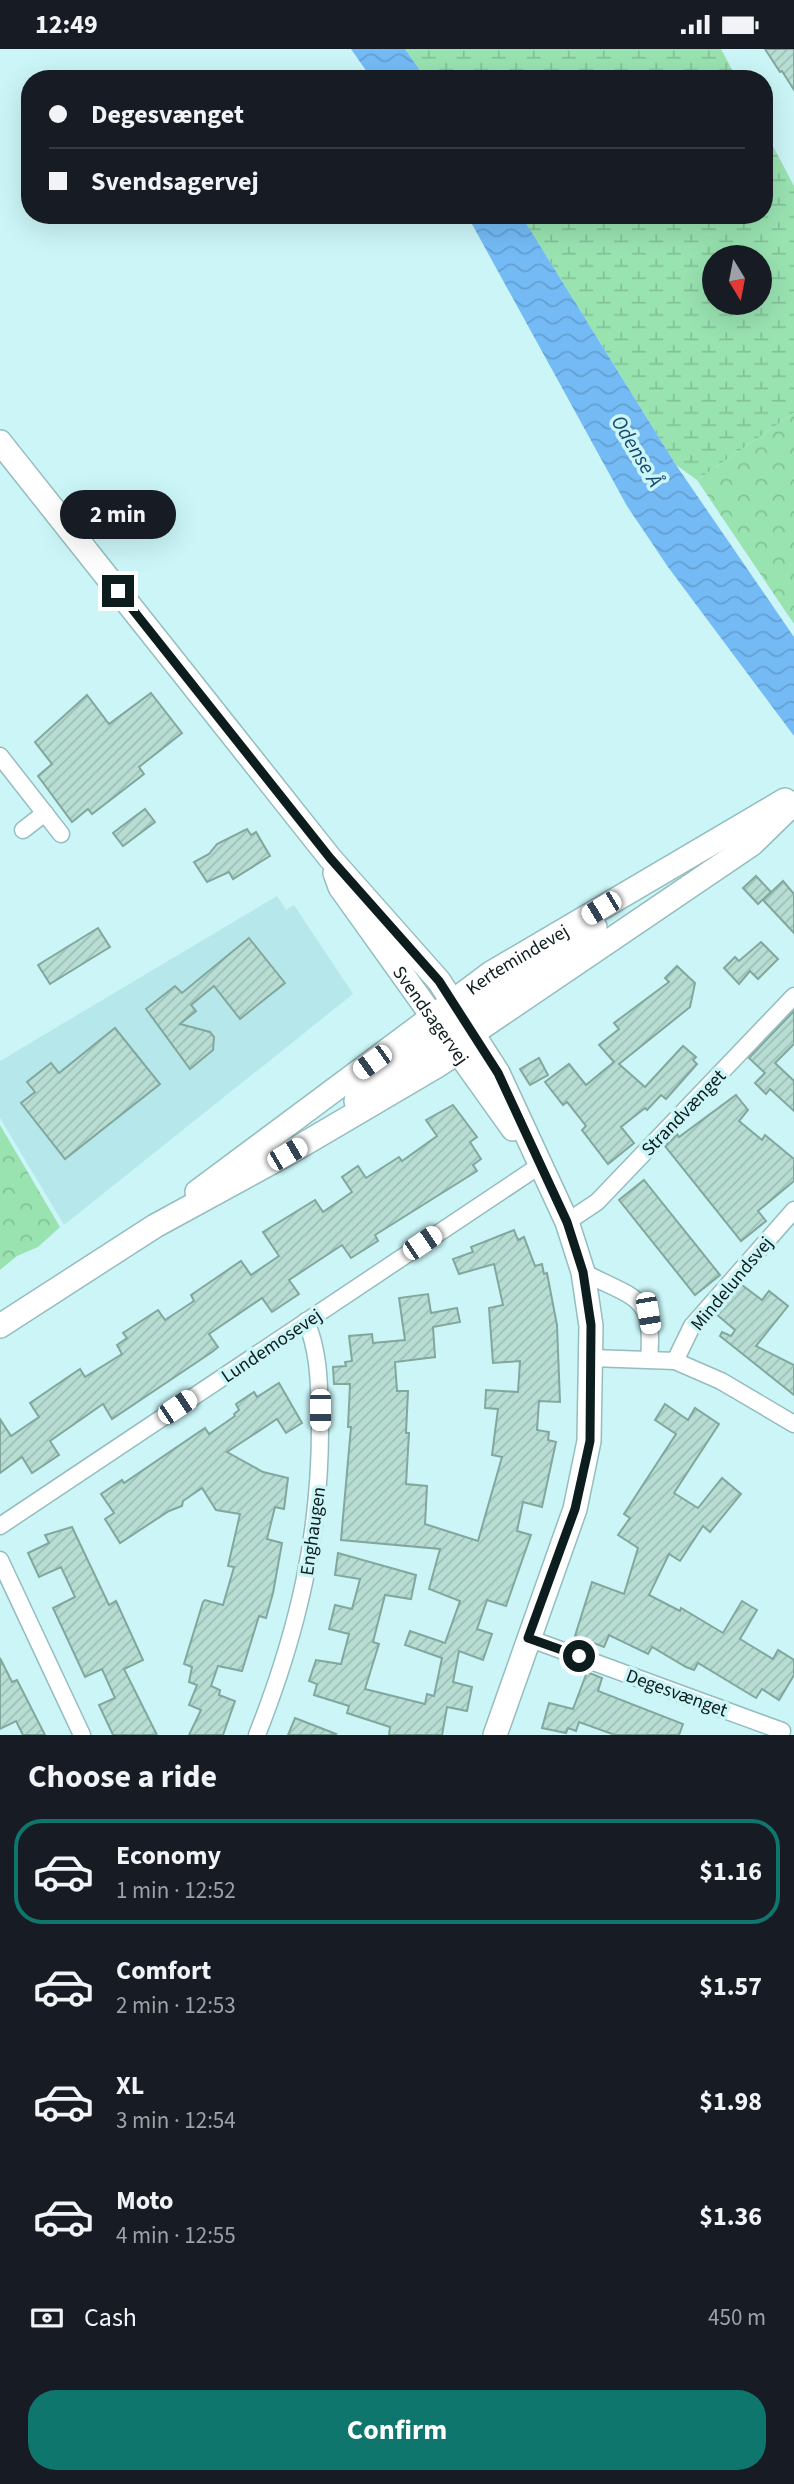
<!DOCTYPE html>
<meta charset="utf-8">
<style>
:root{--surface:#171b24;--page:#20242c;--text:#f1f3f6;--muted:#9ea1a6;--line:#363941;--accent:#0f766e}
body{margin:0;font-family:"Source Sans 3",sans-serif;background:var(--page);color:var(--text);height:100vh;display:flex;flex-direction:column;font-size:26px;white-space:nowrap}
*{box-sizing:border-box;margin:0}
p{font-size:23px;color:var(--muted)}
.icon{flex:none;width:38px;height:38px;fill:none;stroke:currentColor;stroke-width:2;stroke-linecap:round;stroke-linejoin:round}
.map{position:relative;height:1686px;overflow:hidden}
.side{display:flex;flex-direction:column;background:var(--surface);flex:1}
.side>*{flex:none}
.guide{position:absolute;left:21px;top:21px;width:752px;height:154px;border-radius:28px;box-shadow:0 7px 28px #0002;display:grid;align-content:center;height:154px;padding:0 28px;background:var(--surface)}
.needle{width:46px;rotate:170deg}
.controls{position:absolute;left:702px;top:196px;display:grid;gap:14px}
.controls a{display:grid;place-items:center;width:70px;height:70px;border-radius:50%;background:var(--surface);box-shadow:0 7px 28px #0002;font-size:35px}
.end{position:absolute;width:32px;height:32px;margin:-16px;border:9px solid #0d1c1d;background:#fff;box-shadow:0 0 0 4px #fff}
.from{border-radius:50%}
.bubble{position:absolute;height:49px;border-radius:24px;background:var(--surface);box-shadow:0 7px 28px #0002;font-size:23px;font-weight:700;line-height:49px;text-align:center}
.car{position:absolute;width:21px;height:42px;margin:-21px -10px;border-radius:9px;box-shadow:0 0 5px 2px #0007;background:linear-gradient(#fff 24%,#345 0 40%,#fff 0 76%,#345 0 86%,#fff 0)}
.guide b{display:flex;align-items:center;gap:24px;height:66px;font-size:26px}
.guide b+b{border-top:2px solid var(--line)}
.guide i{width:18px;height:18px;background:var(--text)}
ul{padding:0;list-style:none}
li{display:flex;align-items:center;gap:21px;height:105px;margin:0 14px 10px;padding:0 14px;border:4px solid transparent;border-radius:28px}
li div{flex:1}
li b{display:block;font-size:26px}
li em{font-style:normal;font-weight:700}
li.current{border-color:var(--accent)}
li>.icon{width:63px;height:63px;stroke-width:1.5}
h2{padding:0 28px;font-size:32px;line-height:84px}
.pay{display:flex;align-items:center;gap:18px;height:77px;padding:0 28px;font-size:26px}
.pay p{margin-inline-start:auto}
.cta{display:flex;gap:14px;margin-top:auto;padding:14px 28px}
.cta a{flex:1;height:80px;border-radius:28px;background:var(--accent);color:#fff;font-size:28px;font-weight:700;line-height:80px;text-align:center}
.status{display:flex;justify-content:space-between;align-items:center;height:49px;padding:0 35px;background:var(--surface);direction:ltr}
.status svg{height:19px;fill:currentColor}
.map>svg:first-child{display:block}
.built{fill:#b6e8eb}
.forest{fill:url(#forest-crowns)}
.wetland{fill:url(#wetland-marsh);fill-rule:evenodd}
.water{fill:url(#water-waves)}
.building{fill:url(#building-hatch);stroke:#82a79d;stroke-width:2}
.lines{fill:none;stroke-linecap:round;stroke-linejoin:round}
.street-casing{stroke:#95bdbf;stroke-width:19}
.secondary-casing{stroke:#95bdbf;stroke-width:26}
.street{stroke:#fff;stroke-width:16}
.secondary{stroke:#fff;stroke-width:23}
.route{stroke:#0d1c1d;stroke-width:9}
.labels{text-anchor:middle;stroke-width:7;stroke-linejoin:round;paint-order:stroke}
.street-label{font-size:19px;fill:#0d1c1d;stroke:#cbf5f7}
.water-label{font-size:21px;font-style:italic;fill:#15496f;stroke:#cbf5f7}
</style>
<div class="status"><b>12:49</b><svg viewBox="0 0 49 12"><path d="M0 12V9h3v3zM5 12V6h3v6zM10 12V3h3v9zM15 12V0h3v12zM26 1h20v11H26zM47 4h2v5h-2z"/></svg></div>
<div class="map">
<svg width="794" height="1686" viewBox="0 0 794 1686">
<defs>
<pattern id="forest-crowns" width="20" height="18" patternUnits="userSpaceOnUse" patternTransform="scale(1.75)"><rect width="20" height="18" fill="#99e3b1"/><path d="M2 6a3 3 0 1 1 6 0M12 15a3 3 0 1 1 6 0" fill="none" stroke="#83c298"/></pattern>
<pattern id="wetland-marsh" width="20" height="14" patternUnits="userSpaceOnUse" patternTransform="scale(1.75)"><rect width="20" height="14" fill="#99e3b1"/><path d="M1 5h8M5 5V1M11 12h8M15 12V8" fill="none" stroke="#83c298"/></pattern>
<pattern id="water-waves" width="16" height="10" patternUnits="userSpaceOnUse" patternTransform="scale(1.75)"><rect width="16" height="10" fill="#74bbf6"/><path d="M0 5q4-4 8 0t8 0" fill="none" stroke="#63a0d2"/></pattern>
<pattern id="building-hatch" width="6" height="6" patternUnits="userSpaceOnUse" patternTransform="scale(1.75)"><rect width="6" height="6" fill="#b8ded4"/><path d="M-1 1l2-2M0 6l6-6M5 7l2-2" fill="none" stroke="#9dbeb6"/></pattern>
</defs>
<rect width="100%" height="100%" fill="#cbf5f7"/>
<!-- built -->
<polygon class="built" points="277,847 286,861 294,856 353,945 64,1176 0,1069 0,1012"/>
<!-- forest -->
<g class="forest">
<polygon points="794,364 794,575 697,431"/>
<polygon points="0,1076 60,1178 38,1198 17,1207 0,1221"/>
</g>
<!-- wetland -->
<g class="wetland">
<polygon points="405,0 721,0 737,30 426,30"/>
<path d="M 765,82 L 794,137 L 794,364 L 697,431 L 676,416 L 521,166 L 765,166 ZM 714,208 L 760,208 L 760,254 L 714,254 Z"/>
</g>
<!-- water -->
<g class="water">
<polygon points="351,0 405,0 426,30 372,30"/>
<polygon points="467,166 521,166 676,416 794,588 794,687 668,518 627,457"/>
</g>
<!-- building -->
<g class="building">
<polygon points="765,0 794,0 794,41 782,22 780,23"/>
<polygon points="151,644 182,684 139,718 144,725 92,765 88,760 72,773 38,727 52,715 35,693 87,646 109,675"/>
<polygon points="145,760 155,773 123,797 113,784"/>
<polygon points="247,780 251,786 256,783 270,807 233,830 229,823 207,833 194,813 209,805 217,795"/>
<polygon points="756,827 771,843 758,855 743,839"/>
<polygon points="783,832 794,845 794,884 763,851"/>
<polygon points="98,879 110,898 50,935 38,916"/>
<polygon points="249,889 285,934 240,970 214,937 191,956 196,962 180,975 210,983 214,988 213,1001 190,1020 146,960 175,937 182,944"/>
<polygon points="761,893 778,910 758,930 750,922 739,935 724,919 735,908 739,912"/>
<polygon points="677,917 695,934 690,958 619,1015 645,1038 683,997 696,1008 693,1011 697,1015 666,1050 661,1046 647,1061 645,1059 621,1078 634,1094 608,1115 582,1081 586,1077 567,1053 563,1056 545,1033 569,1015 586,1036 614,1013 599,996 619,980 614,974 669,933 665,929"/>
<polygon points="794,962 794,995 775,1014 794,1032 794,1062 770,1040 766,1045 755,1034 765,1024 749,1009"/>
<polygon points="115,979 160,1035 65,1110 21,1054 35,1043 27,1033 51,1014 59,1024"/>
<polygon points="539,1009 548,1026 530,1036 520,1020"/>
<polygon points="736,1046 748,1061 739,1072 762,1091 765,1086 794,1110 794,1132 758,1162 766,1172 741,1192 665,1097 677,1085 679,1088"/>
<polygon points="453,1056 477,1088 470,1093 481,1110 473,1116 477,1122 375,1186 378,1192 351,1209 342,1196 289,1231 299,1245 272,1263 262,1249 209,1285 218,1298 212,1303 112,1370 103,1355 50,1392 59,1406 32,1424 22,1408 0,1424 0,1370 11,1387 39,1368 30,1354 80,1320 85,1328 122,1305 117,1296 127,1289 123,1284 158,1261 165,1271 194,1252 191,1246 241,1212 251,1226 279,1207 263,1183 315,1151 323,1163 352,1143 342,1128 358,1117 366,1129 399,1108 402,1112 437,1087 426,1071"/>
<polygon points="644,1131 720,1226 695,1246 619,1151"/>
<polygon points="514,1181 518,1191 524,1188 535,1217 542,1215 544,1225 547,1224 557,1276 560,1353 539,1352 537,1381 549,1383 548,1391 556,1393 542,1458 523,1453 517,1482 531,1486 506,1557 487,1551 477,1580 492,1585 483,1611 459,1602 453,1633 472,1638 467,1662 447,1658 442,1686 389,1686 390,1678 347,1664 349,1657 314,1646 317,1635 309,1632 316,1611 341,1615 349,1585 329,1580 335,1556 352,1560 360,1530 335,1526 338,1504 416,1526 411,1550 385,1546 373,1593 379,1595 365,1640 425,1655 427,1645 434,1647 442,1609 405,1596 410,1582 445,1594 460,1552 429,1540 440,1500 341,1491 351,1378 348,1378 350,1335 334,1335 333,1318 346,1317 345,1313 352,1312 349,1287 372,1285 373,1294 405,1291 399,1249 428,1245 431,1264 457,1259 460,1273 433,1278 435,1308 395,1313 397,1342 408,1342 406,1384 409,1384 406,1435 427,1437 425,1475 478,1492 502,1408 492,1406 498,1360 485,1359 486,1341 518,1343 520,1312 493,1314 489,1259 503,1256 494,1215 459,1225 453,1210 473,1203 471,1198"/>
<polygon points="742,1236 762,1251 769,1242 788,1257 756,1297 794,1316 794,1346 720,1287 722,1283 731,1287 735,1281 716,1265"/>
<polygon points="279,1334 302,1374 286,1384 277,1370 227,1403 263,1423 288,1429 284,1460 275,1458 267,1490 282,1494 273,1544 266,1569 259,1567 242,1622 218,1617 211,1637 220,1641 219,1646 235,1652 223,1686 189,1686 201,1661 189,1656 197,1636 189,1633 192,1618 184,1615 203,1553 205,1551 223,1556 234,1518 228,1517 240,1465 216,1461 202,1439 183,1452 182,1457 169,1462 120,1494 105,1470 114,1464 101,1445 122,1431 124,1434 205,1379 209,1385 235,1367 234,1365 239,1361 236,1355 254,1343 257,1348"/>
<polygon points="665,1355 688,1371 695,1359 719,1375 674,1444 698,1459 722,1429 741,1445 710,1483 703,1477 680,1512 669,1505 649,1546 680,1562 681,1559 723,1584 742,1552 757,1561 740,1590 773,1610 778,1601 794,1611 794,1626 779,1651 762,1640 756,1649 698,1614 694,1621 686,1618 652,1598 648,1605 609,1586 604,1598 575,1587 592,1533 624,1545 638,1499 618,1486 630,1469 624,1465 676,1385 655,1371"/>
<polygon points="72,1478 109,1556 116,1552 143,1611 124,1620 157,1686 113,1686 99,1656 115,1649 102,1620 85,1628 53,1559 75,1548 61,1518 39,1528 28,1504 49,1494 45,1486"/>
<polygon points="0,1609 12,1633 17,1631 45,1686 23,1686 16,1672 0,1680"/>
<polygon points="587,1623 602,1629 598,1642 683,1675 679,1686 615,1686 579,1673 576,1682 568,1679 566,1684 542,1679 549,1654 573,1660"/>
<polygon points="295,1669 336,1685 335,1686 288,1686"/>
</g>
<g class="lines">
<defs>
<g id="street">
<polyline points="0,707 61,785"/>
<polyline points="23,781 45,764"/>
<polyline points="567,1173 597,1153 794,947"/>
<path d="M 583,1223 C 634,1250 655,1245 649,1310"/>
<polyline points="592,1309 675,1312 721,1332 794,1375"/>
<polyline points="675,1312 692,1277 794,1161"/>
<polyline points="0,1477 542,1115"/>
<polyline points="0,1511 82,1686"/>
<polyline points="528,1589 782,1682 780,1686"/>
<path d="M 257,1686 C 298,1582 321,1485 320,1372 C 319,1338 320,1305 306,1272"/>
</g>
<g id="secondary">
<polyline points="0,393 330,809 439,932 498,1024 567,1173 583,1223 591,1277 589,1392 575,1460 495,1686"/>
<path id="s1" d="M 335,824 L 340,838 L 513,1080"/>
<polyline points="461,985 463,971 595,878"/>
<polyline points="356,1052 445,984 451,971"/>
<path id="s2" d="M 197,1143 L 491,924 L 785,751"/>
<polyline points="0,1277 155,1177 287,1105 435,1018 458,1003 472,985 752,795 794,754"/>
</g>
</defs>
<!-- street casing -->
<use href="#street" class="street-casing"/>
<!-- secondary casing -->
<use href="#secondary" class="secondary-casing"/>
<!-- street -->
<use href="#street" class="street"/>
<!-- secondary -->
<use href="#secondary" class="secondary"/>
</g>
<g class="lines">
<!-- route -->
<polyline class="route" points="118,542 330,809 439,932 498,1024 567,1173 583,1223 591,1276 590,1392 575,1460 528,1589 579,1607"/>
</g>
<g class="labels">
<!-- street labels -->
<g class="street-label">
<text dy="7" stroke="none"><textPath href="#s2" startOffset="396">Kertemindevej</textPath></text>
<text dy="7" stroke="none"><textPath href="#s1" startOffset="172">Svendsagervej</textPath></text>
<text transform="translate(683 1063) rotate(-46)" y="7">Strandvænget</text>
<text transform="translate(731 1234) rotate(-50)" y="7">Mindelundsvej</text>
<text transform="translate(271 1296) rotate(-34)" y="7">Lundemosevej</text>
<text transform="translate(312 1482) rotate(-82)" y="7">Enghaugen</text>
<text transform="translate(677 1643) rotate(20)" y="7">Degesvænget</text>
</g>
<!-- water labels -->
<g class="water-label">
<text transform="translate(637 402) rotate(59)" y="7">Odense Å</text>
</g>
</g>
</svg>
<div class="controls">
<a><svg class="needle" viewBox="-14 -14 28 28"><path d="M0-13l5 13h-10z" fill="#e53935"/><path d="M0 13l5-13h-10z" fill="#9ea1a6"/></svg></a>
</div>
<i class="end from" style="left:579px;top:1607px"></i>
<i class="end" style="left:118px;top:542px"></i>
<div class="bubble" style="left:60px;top:441px;width:116px">2 min</div>
<i class="car" style="left:601px;top:859px;rotate:239deg"></i>
<i class="car" style="left:372px;top:1013px;rotate:234deg"></i>
<i class="car" style="left:287px;top:1105px;rotate:60deg"></i>
<i class="car" style="left:422px;top:1194px;rotate:56deg"></i>
<i class="car" style="left:648px;top:1264px;rotate:170deg"></i>
<i class="car" style="left:177px;top:1358px;rotate:56deg"></i>
<i class="car" style="left:320px;top:1361px;rotate:180deg"></i>
<div class="guide">
<b><i class="from"></i>Degesvænget</b>
<b><i></i>Svendsagervej</b>
</div>
</div>
<section class="side">
<h2>Choose a ride</h2>
<ul>
<li class="current"><svg class="icon" aria-label="car" viewBox="0 0 24 24"><path d="M5 17H2v-5l4-1 3-4h7l3 4 3 1v5h-3M9 17h6M6 11h13"/><circle cx="7" cy="17" r="2"/><circle cx="17" cy="17" r="2"/></svg><div><b>Economy</b><p>1 min · 12:52</p></div><em>$1.16</em></li>
<li><svg class="icon" aria-label="car" viewBox="0 0 24 24"><path d="M5 17H2v-5l4-1 3-4h7l3 4 3 1v5h-3M9 17h6M6 11h13"/><circle cx="7" cy="17" r="2"/><circle cx="17" cy="17" r="2"/></svg><div><b>Comfort</b><p>2 min · 12:53</p></div><em>$1.57</em></li>
<li><svg class="icon" aria-label="car" viewBox="0 0 24 24"><path d="M5 17H2v-5l4-1 3-4h7l3 4 3 1v5h-3M9 17h6M6 11h13"/><circle cx="7" cy="17" r="2"/><circle cx="17" cy="17" r="2"/></svg><div><b>XL</b><p>3 min · 12:54</p></div><em>$1.98</em></li>
<li><svg class="icon" aria-label="car" viewBox="0 0 24 24"><path d="M5 17H2v-5l4-1 3-4h7l3 4 3 1v5h-3M9 17h6M6 11h13"/><circle cx="7" cy="17" r="2"/><circle cx="17" cy="17" r="2"/></svg><div><b>Moto</b><p>4 min · 12:55</p></div><em>$1.36</em></li>
</ul>
<div class="pay"><svg class="icon" aria-label="cash" viewBox="0 0 24 24"><path d="M3 7h18v10H3z"/><circle cx="12" cy="12" r="2"/></svg>Cash<p>450 m</p></div>
<div class="cta"><a>Confirm</a></div>
</section>
